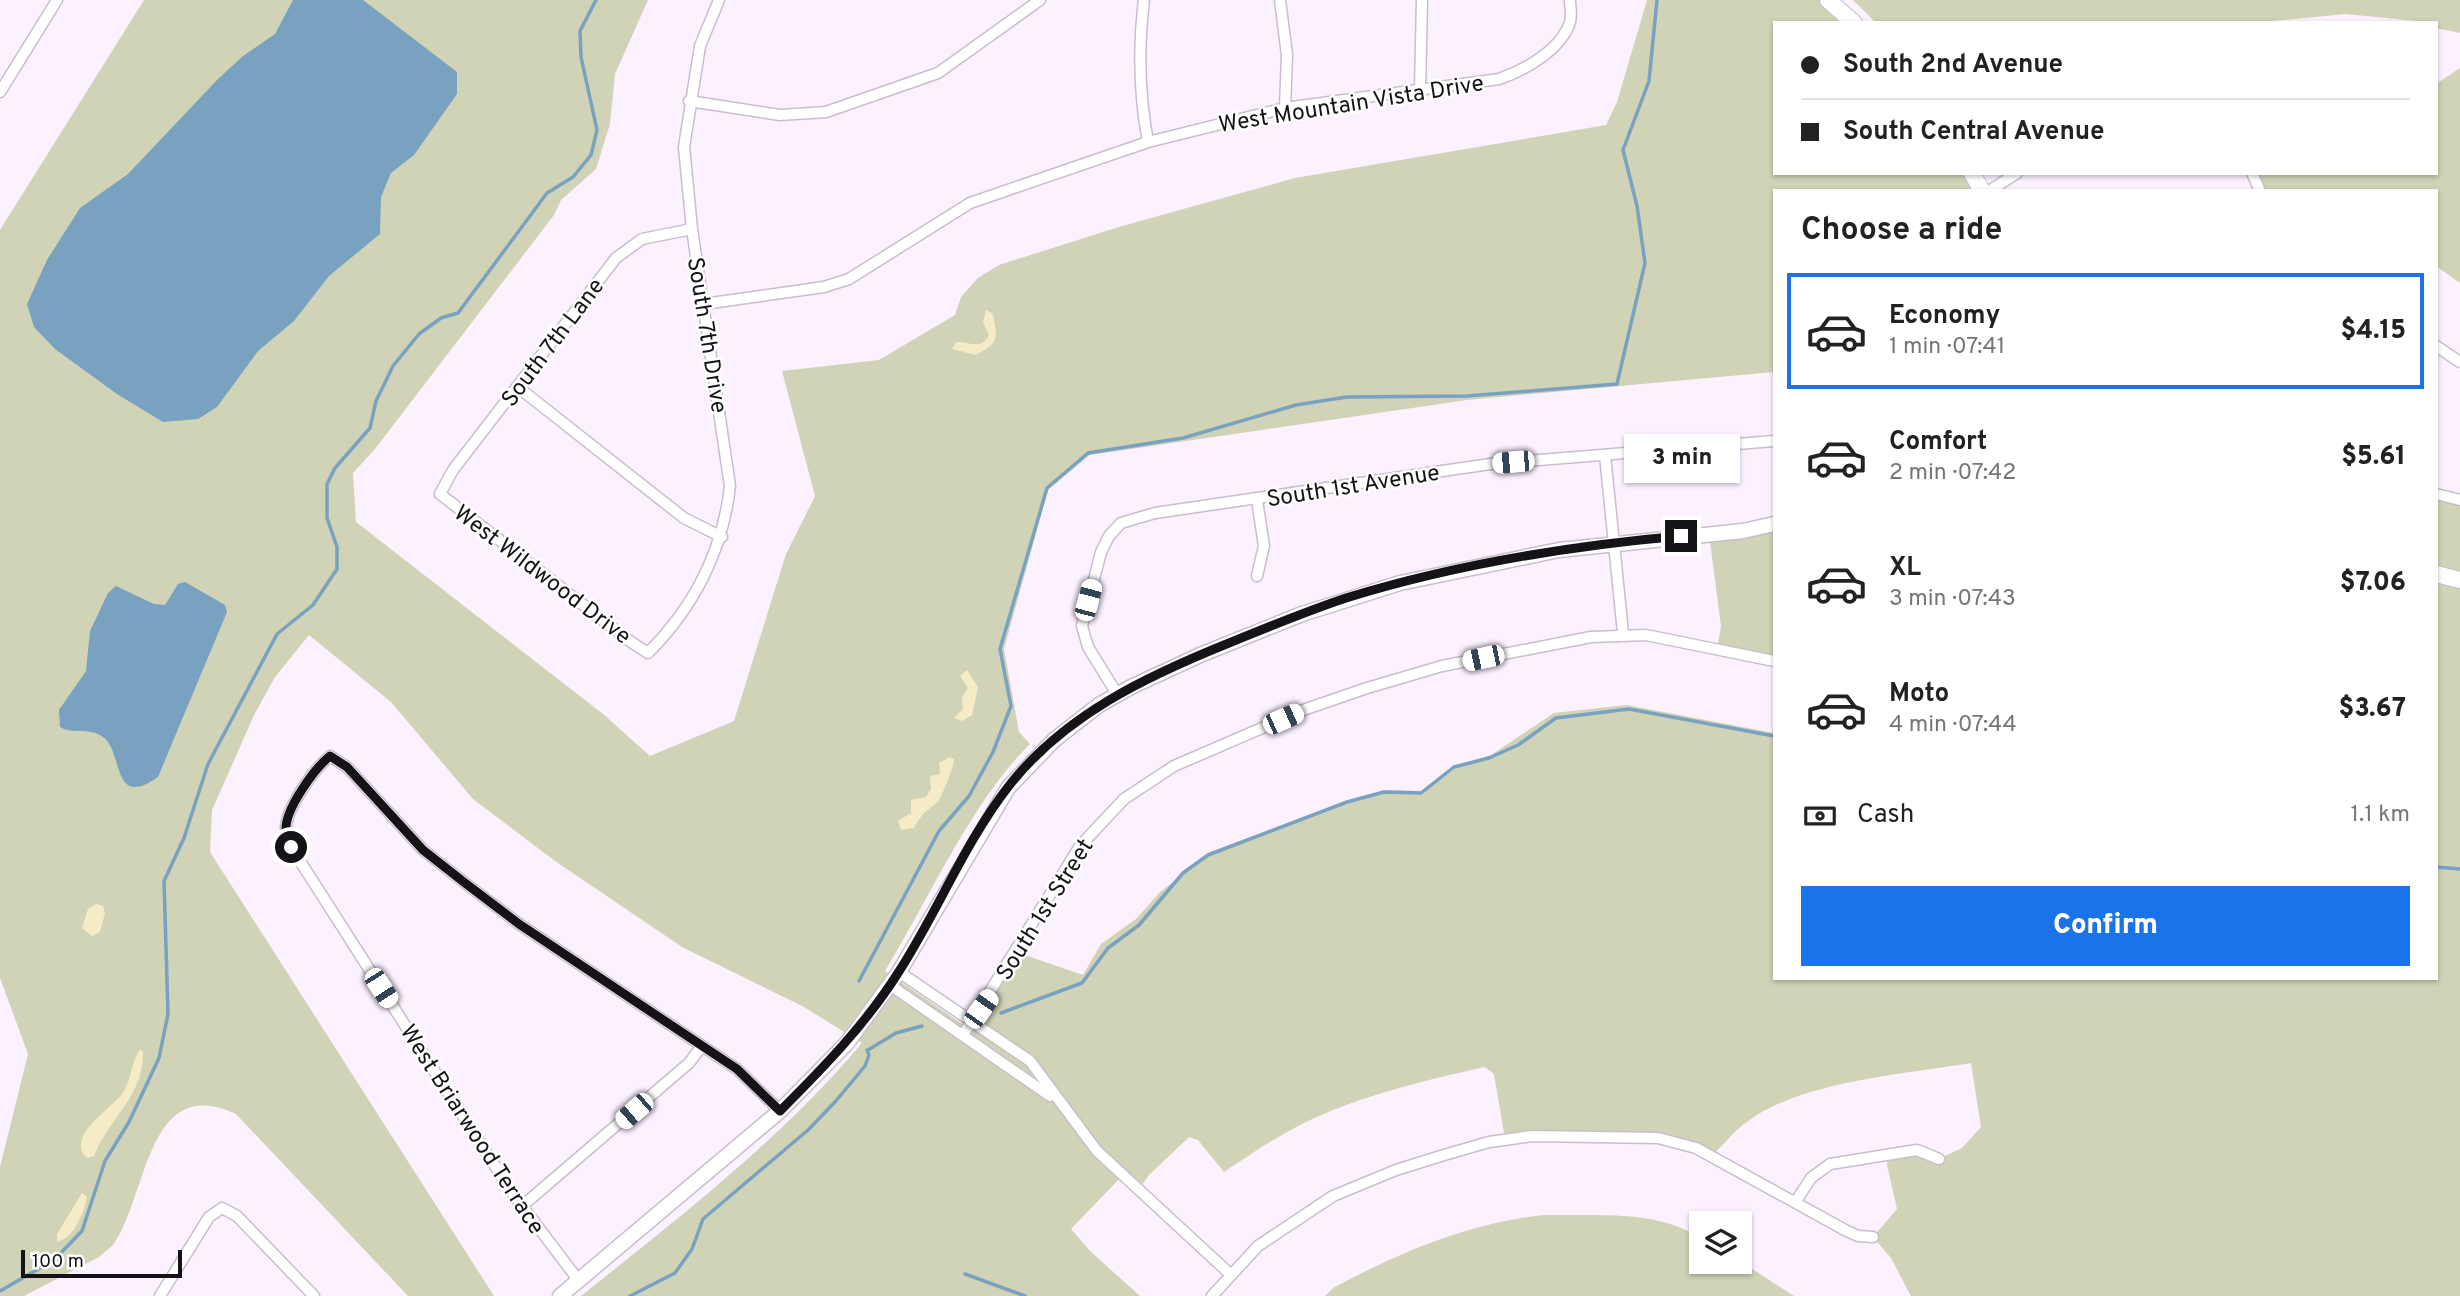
<!DOCTYPE html>
<meta charset="utf-8">
<style>
:root{--surface:#fff;--page:#f6f6f6;--text:#222;--muted:#767676;--line:#e0e0e0;--accent:#1a73e8}
body{margin:0;font-family:Overpass,sans-serif;background:var(--page);color:var(--text);height:100vh;display:flex;flex-direction:column;font-size:26px;white-space:nowrap}
*{box-sizing:border-box;margin:0}
p{font-size:23px;color:var(--muted)}
.icon{flex:none;width:38px;height:38px;fill:none;stroke:currentColor;stroke-width:2;stroke-linecap:round;stroke-linejoin:round}
.map{position:relative;flex:1;overflow:hidden}
.panel{position:absolute;left:1773px;top:189px;width:665px;height:791px;display:flex;flex-direction:column;background:var(--surface);border-radius:0px;box-shadow:0 2px 5px #0004}
.panel>*{flex:none}
.hud{position:absolute;left:1773px;top:21px;width:665px;height:154px;border-radius:0px;box-shadow:0 2px 5px #0004;display:grid;align-content:center;height:154px;padding:0 28px;background:var(--surface)}
.buttons{position:absolute;left:1689px;top:1211px;display:grid;gap:14px}
.buttons a{display:grid;place-items:center;width:63px;height:63px;border-radius:0px;background:var(--surface);box-shadow:0 2px 5px #0004;font-size:35px}
.scale{position:absolute;left:21px;bottom:18px;width:161px;box-sizing:border-box;padding-left:7px;border:4px solid #161318;border-top:0;font-size:19px;line-height:24px;white-space:nowrap;color:#161318;-webkit-text-stroke:5px #fff;paint-order:stroke}
.end{position:absolute;width:32px;height:32px;margin:-16px;border:9px solid #161318;background:#fff;box-shadow:0 0 0 4px #fff}
.from{border-radius:50%}
.bubble{position:absolute;height:49px;border-radius:0px;background:var(--surface);box-shadow:0 2px 5px #0004;font-size:23px;font-weight:800;line-height:49px;text-align:center}
.car{position:absolute;width:21px;height:42px;margin:-21px -10px;border-radius:9px;box-shadow:0 0 5px 2px #0007;background:linear-gradient(#fff 24%,#345 0 40%,#fff 0 76%,#345 0 86%,#fff 0)}
.hud b{display:flex;align-items:center;gap:24px;height:66px;font-size:26px}
.hud b+b{border-top:2px solid var(--line)}
.hud i{width:18px;height:18px;background:var(--text)}
ul{padding:0;list-style:none}
li{display:flex;align-items:center;gap:21px;height:116px;margin:0 14px 10px;padding:0 14px;border:4px solid transparent;border-radius:0px}
li div{flex:1}
li b{display:block;font-size:26px}
li em{font-style:normal;font-weight:800}
li.selected{border-color:var(--accent)}
li>.icon{width:63px;height:63px;stroke-width:1.5}
h2{padding:0 28px;font-size:32px;line-height:84px}
.pay{display:flex;align-items:center;gap:18px;height:77px;padding:0 28px;font-size:26px}
.pay p{margin-inline-start:auto}
.action{display:flex;gap:14px;margin-top:auto;padding:14px 28px}
.action a{flex:1;height:80px;border-radius:0px;background:var(--accent);color:#fff;font-size:28px;font-weight:800;line-height:80px;text-align:center}
.map>svg:first-child{display:block}
.green{fill:#d0d3b6}
.sand{fill:#f5ebc6}
.water{fill:#79a2c0}
.lines{fill:none;stroke-linecap:round;stroke-linejoin:round}
.stream{stroke:#79a2c0;stroke-width:3.5}
.minor-casing{stroke:#c8becc;stroke-width:13}
.tertiary-casing{stroke:#c8becc;stroke-width:17}
.secondary-casing{stroke:#c8becc;stroke-width:18}
.minor{stroke:#fff;stroke-width:10}
.tertiary{stroke:#fff;stroke-width:14}
.secondary{stroke:#fff;stroke-width:16}
.route{stroke:#161318;stroke-width:9}
.labels{text-anchor:middle;stroke-width:5;stroke-linejoin:round;paint-order:stroke}
.street-label{font-size:23px;fill:#161318;stroke:#fff}
</style>
<div class="map">
<svg width="2460" height="1296" viewBox="0 0 2460 1296">
<rect width="100%" height="100%" fill="#fbf1ff"/>
<!-- green -->
<g class="green">
<path d="M 144,0 L 648,0 L 615,74 L 610,124 L 596,169 L 561,200 L 554,215 L 375,449 L 353,473 L 356,522 L 603,714 L 650,756 L 734,721 L 786,554 L 815,496 L 782,371 L 879,360 L 955,315 L 961,297 L 978,278 L 999,265 L 1122,226 L 1295,178 L 1606,125 L 1617,102 L 1647,0 L 1828,0 L 1854,23 L 1774,23 L 1774,173 L 1972,173 L 1982,191 L 1774,191 L 1774,372 L 1467,400 L 1090,455 L 1048,490 L 1004,649 L 1019,732 L 1030,744 C 971,802 929,899 885,971 L 968,1028 L 1016,952 L 1083,975 L 1101,944 L 1136,919 L 1160,892 L 1213,851 L 1349,800 L 1386,790 L 1424,791 L 1455,766 L 1491,755 L 1554,713 L 1627,705 L 1774,733 L 1774,978 L 2436,978 L 2436,494 L 2460,500 L 2460,1296 L 1911,1296 L 1891,1258 L 1873,1237 L 1897,1209 L 1887,1165 L 1888,1153 L 1917,1150 L 1939,1159 L 1962,1148 L 1981,1127 L 1971,1063 C 1906,1074 1802,1081 1748,1121 C 1735,1130 1724,1144 1713,1155 L 1658,1138 L 1505,1139 L 1494,1074 L 1485,1067 C 1426,1080 1363,1095 1308,1121 C 1279,1135 1251,1154 1224,1172 L 1198,1140 L 1189,1137 L 1149,1175 L 1138,1190 L 1122,1176 L 1071,1229 L 1091,1252 L 1140,1296 L 581,1296 C 680,1217 780,1140 862,1043 L 804,1007 L 682,947 L 555,861 L 473,799 L 391,702 L 309,635 L 275,677 L 255,713 L 212,810 L 210,852 L 494,1296 L 408,1296 L 236,1114 C 146,1072 148,1197 113,1245 L 99,1257 L 24,1296 L 0,1296 L 0,1167 L 28,1054 L 0,978 L 0,230 Z"/>
<polygon points="1853,0 2460,0 2460,33 2436,28 2436,23 2346,14 2250,23 1876,23"/>
<polygon points="2460,68 2460,283 2436,266 2436,191 2260,191 2252,173 2436,173 2436,84"/>
<polygon points="1774,524 1774,661 1717,649 1721,626 1709,534"/>
<path d="M 1544,1215 C 1597,1216 1655,1209 1701,1238 L 1701,1262 L 1740,1261 L 1794,1296 L 1325,1296 L 1333,1288 C 1399,1253 1468,1223 1544,1215 Z"/>
</g>
<!-- sand -->
<g class="sand">
<path d="M 986,310 L 993,314 C 997,339 1001,341 976,355 L 952,349 L 956,342 C 969,341 982,351 989,335 L 983,322 Z"/>
<polygon points="967,670 978,687 972,715 962,721 954,718 963,709 962,698 968,688 960,676"/>
<path d="M 950,757 L 954,759 C 955,764 942,796 939,800 C 926,814 925,808 914,828 L 901,830 L 898,821 L 911,813 L 911,800 L 926,797 L 931,789 L 930,776 L 940,774 L 939,763 Z"/>
<polygon points="96,904 103,906 105,913 100,932 92,936 82,928 88,909"/>
<path d="M 140,1049 L 143,1052 C 144,1096 109,1118 94,1156 L 87,1158 C 64,1135 113,1109 124,1091 C 131,1078 132,1061 140,1049 Z"/>
<path d="M 82,1193 L 87,1197 C 84,1213 74,1238 57,1242 L 57,1234 Z"/>
</g>
<!-- water -->
<g class="water">
<polygon points="293,0 363,0 457,72 457,94 414,155 391,173 381,197 380,234 329,276 294,321 258,351 217,407 198,419 163,422 117,394 55,349 34,327 27,304 47,260 80,208 128,174 218,79 243,56 275,34"/>
<path d="M 185,582 L 225,605 L 227,612 L 158,777 C 111,810 124,752 103,737 C 90,727 73,735 60,727 L 59,710 L 86,671 L 90,631 L 108,593 L 116,586 L 154,604 L 165,605 L 178,584 Z"/>
</g>
<g class="lines">
<!-- stream -->
<g class="stream">
<polyline points="2436,867 2460,869"/>
<polyline points="859,981 939,831 969,796 993,752 1011,706 1000,649 1047,488 1088,453 1183,438 1296,405 1347,397 1467,396 1617,384 1645,263 1637,206 1623,150 1649,81 1657,0"/>
<polyline points="1001,1013 1082,983 1108,948 1139,925 1183,873 1208,855 1347,802 1384,792 1421,793 1454,767 1489,758 1518,745 1556,718 1629,709 1774,736"/>
<polyline points="868,1050 896,1033 922,1026"/>
<polyline points="965,1274 1025,1296"/>
<polyline points="0,1291 54,1260 82,1231 105,1161 129,1122 159,1058 168,1014 164,881 184,838 208,764 277,634 313,605 337,569 337,547 327,518 327,484 335,468 370,428 376,401 393,366 419,334 441,318 458,313 547,193 573,177 591,155 597,130 581,57 580,31 596,0"/>
<polyline points="630,1296 675,1273 692,1249 703,1219 808,1130 835,1102 865,1066 869,1055 867,1050"/>
</g>
<defs>
<g id="minor">
<path d="M 1144,0 C 1138,48 1139,94 1148,142"/>
<polyline points="1280,0 1287,55 1285,108"/>
<polyline points="1420,90 1422,0"/>
<polyline points="0,92 57,0"/>
<polyline points="689,101 780,115 826,112 938,73 1040,0"/>
<polyline points="2252,173 2260,191"/>
<polyline points="1989,191 2017,173"/>
<path d="M 692,229 L 642,239 L 616,258 L 453,470 L 440,494 L 631,642 L 648,653 C 694,607 723,550 730,486 L 692,229 L 684,147 L 700,46 L 719,0"/>
<path d="M 704,304 L 824,287 L 849,279 L 970,203 L 1148,142 L 1285,108 L 1499,79 C 1525,70 1561,50 1570,22 C 1572,16 1570,7 1570,0"/>
<polyline points="2436,346 2460,362"/>
<polyline points="519,388 684,518 722,537"/>
<polyline points="1605,455 1623,633"/>
<polyline points="2436,494 2460,500"/>
<polyline points="1257,500 1264,546 1257,576"/>
<polyline points="1117,694 1088,647 1082,626 1101,552 1109,536 1121,523 1155,513 1490,464 1774,441"/>
<polyline points="899,972 1030,1061 1097,1151 1230,1274"/>
<polyline points="890,985 1050,1096"/>
<polyline points="963,1035 1080,846 1124,799 1174,766 1306,709 1367,688 1442,666 1591,637 1646,635 1774,661"/>
<polyline points="1796,1201 1811,1178 1830,1164 1917,1150 1939,1159"/>
<polyline points="521,1207 689,1063 702,1046"/>
<path d="M 579,1281 L 513,1194 L 291,847 C 289,842 287,836 286,831 C 284,810 315,768 330,756 L 347,767 L 423,850 L 465,883 L 519,924 L 737,1069 L 780,1111"/>
<polyline points="160,1296 209,1217 222,1208 237,1216 314,1296"/>
<polyline points="1212,1296 1258,1246 1333,1196 1396,1170 1444,1155 1489,1142 1532,1136 1658,1138 1696,1148 1845,1230 1858,1236 1873,1237"/>
</g>
<polyline id="tertiary" points="560,1296 780,1111 847,1043 899,972 1008,788 1054,740 1099,705 1131,687 1200,655 1302,614 1400,583 1559,550 1743,531 1774,524"/>
<g id="secondary">
<polyline points="1828,0 1854,23"/>
<polyline points="1972,173 1982,191"/>
<polyline points="2436,574 2460,580"/>
</g>
</defs>
<!-- minor casing -->
<use href="#minor" class="minor-casing"/>
<!-- tertiary casing -->
<use href="#tertiary" class="tertiary-casing"/>
<!-- secondary casing -->
<use href="#secondary" class="secondary-casing"/>
<!-- minor -->
<use href="#minor" class="minor"/>
<!-- tertiary -->
<use href="#tertiary" class="tertiary"/>
<!-- secondary -->
<use href="#secondary" class="secondary"/>
</g>
<g class="lines">
<!-- route -->
<path class="route" d="M 291,847 C 289,842 287,836 286,831 C 284,810 315,768 330,756 L 347,767 L 423,850 L 465,883 L 519,924 L 737,1069 L 780,1111 C 823,1068 865,1025 898,973 C 937,913 964,844 1008,787 C 1064,715 1147,676 1229,643 C 1268,627 1307,611 1346,598 C 1456,564 1568,546 1681,536"/>
</g>
<g class="labels">
<!-- street labels -->
<g class="street-label">
<text transform="translate(1351 103) rotate(-9)" y="8">West Mountain Vista Drive</text>
<text transform="translate(708 335) rotate(81)" y="8">South 7th Drive</text>
<text transform="translate(552 342) rotate(-53)" y="8">South 7th Lane</text>
<text transform="translate(1353 485) rotate(-9)" y="8">South 1st Avenue</text>
<text transform="translate(543 574) rotate(37)" y="8">West Wildwood Drive</text>
<text transform="translate(1044 909) rotate(-58)" y="8">South 1st Street</text>
<text transform="translate(473 1129) rotate(57)" y="8">West Briarwood Terrace</text>
</g>
</g>
</svg>
<div class="buttons">
<a><svg class="icon" aria-label="layers" viewBox="0 0 24 24"><path d="M12 4l9 5-9 5-9-5zM3 14l9 5 9-5"/></svg></a>
</div>
<div class="scale">100 m</div>
<i class="end from" style="left:291px;top:847px"></i>
<i class="end" style="left:1681px;top:536px"></i>
<div class="bubble" style="left:1624px;top:434px;width:116px">3 min</div>
<i class="car" style="left:1513px;top:462px;rotate:265deg"></i>
<i class="car" style="left:1088px;top:600px;rotate:15deg"></i>
<i class="car" style="left:1483px;top:658px;rotate:258deg"></i>
<i class="car" style="left:1283px;top:719px;rotate:66deg"></i>
<i class="car" style="left:381px;top:988px;rotate:147deg"></i>
<i class="car" style="left:981px;top:1009px;rotate:35deg"></i>
<i class="car" style="left:634px;top:1111px;rotate:229deg"></i>
<div class="hud">
<b><i class="from"></i>South 2nd Avenue</b>
<b><i></i>South Central Avenue</b>
</div>
<section class="panel">
<h2>Choose a ride</h2>
<ul>
<li class="selected"><svg class="icon" aria-label="car" viewBox="0 0 24 24"><path d="M5 17H2v-5l4-1 3-4h7l3 4 3 1v5h-3M9 17h6M6 11h13"/><circle cx="7" cy="17" r="2"/><circle cx="17" cy="17" r="2"/></svg><div><b>Economy</b><p>1 min · 07:41</p></div><em>$4.15</em></li>
<li><svg class="icon" aria-label="car" viewBox="0 0 24 24"><path d="M5 17H2v-5l4-1 3-4h7l3 4 3 1v5h-3M9 17h6M6 11h13"/><circle cx="7" cy="17" r="2"/><circle cx="17" cy="17" r="2"/></svg><div><b>Comfort</b><p>2 min · 07:42</p></div><em>$5.61</em></li>
<li><svg class="icon" aria-label="car" viewBox="0 0 24 24"><path d="M5 17H2v-5l4-1 3-4h7l3 4 3 1v5h-3M9 17h6M6 11h13"/><circle cx="7" cy="17" r="2"/><circle cx="17" cy="17" r="2"/></svg><div><b>XL</b><p>3 min · 07:43</p></div><em>$7.06</em></li>
<li><svg class="icon" aria-label="car" viewBox="0 0 24 24"><path d="M5 17H2v-5l4-1 3-4h7l3 4 3 1v5h-3M9 17h6M6 11h13"/><circle cx="7" cy="17" r="2"/><circle cx="17" cy="17" r="2"/></svg><div><b>Moto</b><p>4 min · 07:44</p></div><em>$3.67</em></li>
</ul>
<div class="pay"><svg class="icon" aria-label="cash" viewBox="0 0 24 24"><path d="M3 7h18v10H3z"/><circle cx="12" cy="12" r="2"/></svg>Cash<p>1.1 km</p></div>
<div class="action"><a>Confirm</a></div>
</section>
</div>
